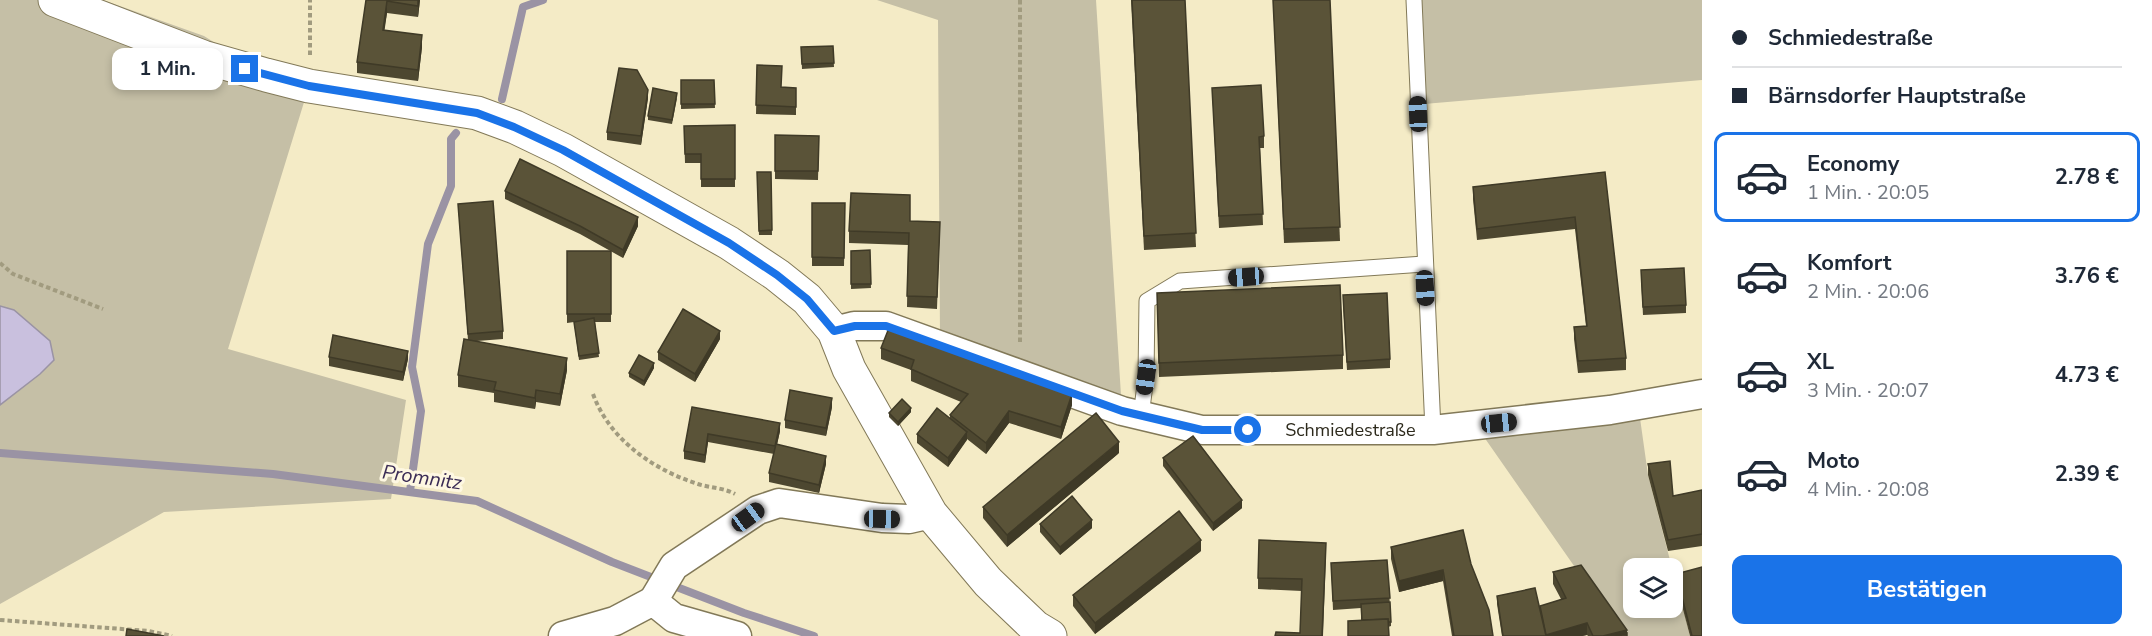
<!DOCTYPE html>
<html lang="de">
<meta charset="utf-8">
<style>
:root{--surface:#fff;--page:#f2f2f3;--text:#1f2937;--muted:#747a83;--line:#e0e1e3;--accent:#1a73e8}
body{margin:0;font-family:"Nunito Sans",sans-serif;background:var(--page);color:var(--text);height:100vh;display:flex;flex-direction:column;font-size:22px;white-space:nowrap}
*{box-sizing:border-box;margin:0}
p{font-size:20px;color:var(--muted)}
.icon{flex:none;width:33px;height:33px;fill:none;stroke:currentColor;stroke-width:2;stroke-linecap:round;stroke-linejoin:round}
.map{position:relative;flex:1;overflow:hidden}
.drawer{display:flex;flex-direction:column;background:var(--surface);width:450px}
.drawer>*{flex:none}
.top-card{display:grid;align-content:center;height:132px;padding:0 30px;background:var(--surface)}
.controls{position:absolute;left:1623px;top:558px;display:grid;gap:12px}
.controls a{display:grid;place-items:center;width:60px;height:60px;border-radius:12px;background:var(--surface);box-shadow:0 3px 9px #0003;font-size:30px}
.end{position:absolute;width:27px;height:27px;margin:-14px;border:8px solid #1a73e8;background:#fff;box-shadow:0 0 0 3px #fff}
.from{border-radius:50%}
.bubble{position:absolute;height:42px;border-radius:12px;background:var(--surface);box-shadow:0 3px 9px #0003;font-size:20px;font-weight:700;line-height:42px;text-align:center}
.car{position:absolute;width:18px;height:36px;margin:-18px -9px;border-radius:8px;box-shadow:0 0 4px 2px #0007;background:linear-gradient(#222 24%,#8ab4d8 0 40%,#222 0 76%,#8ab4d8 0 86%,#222 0)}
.top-card b{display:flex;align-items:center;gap:21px;height:57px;font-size:22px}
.top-card b+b{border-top:2px solid var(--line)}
.top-card i{width:15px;height:15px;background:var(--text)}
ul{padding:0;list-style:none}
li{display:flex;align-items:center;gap:18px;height:90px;margin:0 12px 9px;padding:0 18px;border:3px solid transparent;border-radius:12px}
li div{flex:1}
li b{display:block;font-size:22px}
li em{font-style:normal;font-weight:700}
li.on{border-color:var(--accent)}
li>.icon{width:54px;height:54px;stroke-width:1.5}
.primary-button{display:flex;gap:12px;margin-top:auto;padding:12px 30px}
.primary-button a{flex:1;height:69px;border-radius:12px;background:var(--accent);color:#fff;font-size:24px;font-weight:700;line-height:69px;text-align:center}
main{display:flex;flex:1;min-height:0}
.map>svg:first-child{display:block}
.green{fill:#c5bfa6}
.water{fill:#c9c0de;stroke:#9a93a4;stroke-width:1.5}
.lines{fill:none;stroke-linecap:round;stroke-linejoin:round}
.stream{stroke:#9a93a4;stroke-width:8}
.service-casing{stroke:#827958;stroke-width:17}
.minor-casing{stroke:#827958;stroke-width:31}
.secondary-casing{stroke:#827958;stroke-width:35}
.path{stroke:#a19b7f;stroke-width:4;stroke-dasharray:4.5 3;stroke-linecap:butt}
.service{stroke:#fff;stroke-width:15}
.minor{stroke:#fff;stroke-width:28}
.secondary{stroke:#fff;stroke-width:33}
.wall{fill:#4d4730}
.shaded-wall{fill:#3f3a27}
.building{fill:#5a5338;stroke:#3f3a27;stroke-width:1.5}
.route{stroke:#1a73e8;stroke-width:8}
.labels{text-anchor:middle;stroke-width:6;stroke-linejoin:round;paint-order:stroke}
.street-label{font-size:18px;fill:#2d2a1c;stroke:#fef8e2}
.water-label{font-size:20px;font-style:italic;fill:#3b2c55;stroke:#fef8e2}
</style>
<main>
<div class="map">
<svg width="1702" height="636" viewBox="0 0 1702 636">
<rect width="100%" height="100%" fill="#f4ebc6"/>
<!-- green -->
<g class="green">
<polygon points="0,0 103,0 204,36 266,75 309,86 228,349 406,400 391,499 164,512 0,604 0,405 40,374 14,310 0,306"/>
<polygon points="877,0 1096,0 1122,411 940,338 938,20"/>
<polygon points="1417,0 1702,0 1702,80 1424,104"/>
<polygon points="1639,411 1648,475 1672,568 1634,568 1634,608 1672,608 1673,570 1690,636 1623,636 1484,437"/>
</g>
<!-- water -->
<polygon class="water" points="0,306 14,310 50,341 54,360 40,374 0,405"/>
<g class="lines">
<!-- stream -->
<g class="stream">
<polyline points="502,99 523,7 543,0"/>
<polyline points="0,453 273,474 477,501 612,562 744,613 814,636"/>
<polyline points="410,491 421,411 412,367 428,244 451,186 451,139 456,133"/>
</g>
<defs>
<g id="service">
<polyline points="1414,0 1433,430"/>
<polyline points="1141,416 1146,377 1147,301 1180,281 1424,264"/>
</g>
<g id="minor">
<path id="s1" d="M 834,331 L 854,326 L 886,326 L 1122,411 L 1202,430 L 1433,430 L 1610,410 L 1702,394"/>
<polyline points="653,601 674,566 758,510 779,503 882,518 909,519 931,514"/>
<polyline points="563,636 615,621 653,601 674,618 737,636"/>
</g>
<polyline id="secondary" points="55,0 203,57 266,75 309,86 477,113 515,127 563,150 729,243 777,275 807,299 834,331 849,369 931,514 988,582 1035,627 1050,636"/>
</defs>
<!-- service casing -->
<use href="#service" class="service-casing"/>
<!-- minor casing -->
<use href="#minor" class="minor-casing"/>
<!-- secondary casing -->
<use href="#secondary" class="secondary-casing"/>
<!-- path -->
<g class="path">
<polyline points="1020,0 1020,344"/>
<polyline points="310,55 310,0"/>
<polyline points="0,263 13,274 103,309"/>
<path d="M 593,394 C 609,438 650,468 695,483 C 708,488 722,487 735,494"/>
<polyline points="0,620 149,631 172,636"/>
</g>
<!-- service -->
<use href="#service" class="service"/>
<!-- minor -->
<use href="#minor" class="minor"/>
<!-- secondary -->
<use href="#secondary" class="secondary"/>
</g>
<!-- wall -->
<g class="wall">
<polygon points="366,0 420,0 418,17 387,13 384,30 422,47 418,81 357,73 357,62"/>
<polygon points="1131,0 1185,0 1196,247 1144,250"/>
<polygon points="1273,0 1330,0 1340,241 1284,243"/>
<polygon points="833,46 834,67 802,69 801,47"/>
<polygon points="757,65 781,87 796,88 796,115 756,114"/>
<polygon points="681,80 714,80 715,108 681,109"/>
<polygon points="1212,88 1264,136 1264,148 1260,148 1263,225 1219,228"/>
<polygon points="648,98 641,145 607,140 607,132"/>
<polygon points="677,98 672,124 648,120 648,116"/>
<polygon points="735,125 735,187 701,187 701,163 685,163 684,126"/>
<polygon points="775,135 819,136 818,180 775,179"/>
<polygon points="757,172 771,172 772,235 759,235"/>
<polygon points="1605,172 1626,358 1626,370 1578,373 1574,339 1574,327 1586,326 1575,229 1477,240 1473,199 1473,187"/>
<polygon points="505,191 638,226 623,258 580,234 505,199"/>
<polygon points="812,203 845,203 844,266 812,266"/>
<polygon points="458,204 503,331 503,339 477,341 567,370 560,406 536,402 535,409 494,402 494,393 458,387 458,375 468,340"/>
<polygon points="910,221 940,222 937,309 907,307 908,245 849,243 849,231"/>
<polygon points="870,250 871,288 851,289 851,251"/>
<polygon points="567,251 611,251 611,322 595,322 599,357 579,360 574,322 567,323"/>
<polygon points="1641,278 1686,305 1686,313 1643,315"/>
<polygon points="1157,293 1343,355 1343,369 1159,377"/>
<polygon points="1343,303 1390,359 1390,368 1347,370"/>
<polygon points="720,339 695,382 658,360 658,352"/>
<polygon points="881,348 1072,405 1061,439 1009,423 986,454 967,439 948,467 917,443 917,434 950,418 950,415 961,402 911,381 911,370 881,359"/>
<polygon points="329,357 408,359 403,381 329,366"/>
<polygon points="654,368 644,386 629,377 629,373"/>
<polygon points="692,407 780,431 777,444 826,464 819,493 769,482 769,473 774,454 708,442 705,463 684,459 684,451"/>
<polygon points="832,407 826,436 785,428 785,420"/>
<polygon points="911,412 898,426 889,417 889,413"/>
<polygon points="1119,453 1007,547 983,518 983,507"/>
<polygon points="1163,458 1242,508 1213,531 1163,466"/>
<polygon points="1648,464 1673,496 1702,490 1702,546 1668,551 1648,475"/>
<polygon points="1040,524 1092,528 1060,555 1040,532"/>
<polygon points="1391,547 1471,564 1493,636 1452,636 1443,581 1399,592 1391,559"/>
<polygon points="1201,551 1095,634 1073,606 1073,595"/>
<polygon points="1326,554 1323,636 1275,636 1300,633 1302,591 1258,589 1258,578"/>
<polygon points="1387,560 1391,622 1391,626 1388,627 1389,636 1348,636 1348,621 1361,620 1361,608 1333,610 1331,563"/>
<polygon points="1553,572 1627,633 1627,636 1588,636 1587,635 1582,636 1502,636 1497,604 1497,596 1540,610 1561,599 1553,584"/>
<polygon points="1676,574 1702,636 1690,636 1676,583"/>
</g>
<!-- shaded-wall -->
<g class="shaded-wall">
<polygon points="418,0 420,0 418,17"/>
<polygon points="387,1 387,13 383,41 383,30"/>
<polygon points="422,35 422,47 418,81 418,70"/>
<polygon points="648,90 648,98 641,145 641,136"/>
<polygon points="638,217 638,226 623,258 623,250"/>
<polygon points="720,331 720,339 695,382 695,374"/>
<polygon points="408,351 408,359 403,381 403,372"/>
<polygon points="567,358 567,370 560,406 560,394"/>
<polygon points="654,363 654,368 644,386 644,381"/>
<polygon points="536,390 536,402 535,409 535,398"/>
<polygon points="1072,394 1072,405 1061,439 1061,427"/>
<polygon points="832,398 832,407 826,436 826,428"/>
<polygon points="911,408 911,412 898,426 898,422"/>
<polygon points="1009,411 1009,423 986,454 986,443"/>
<polygon points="780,423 780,431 775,454 775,446"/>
<polygon points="967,432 967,440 948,467 948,458"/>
<polygon points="708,434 708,442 705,463 705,455"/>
<polygon points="1119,442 1119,453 1007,547 1007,535"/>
<polygon points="826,456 826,464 819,493 819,485"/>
<polygon points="1242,500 1242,508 1213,531 1213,523"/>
<polygon points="1092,520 1092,528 1060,555 1060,547"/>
<polygon points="1201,540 1201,551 1095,634 1095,623"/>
<polygon points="1443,570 1443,581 1399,592 1399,581"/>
<polygon points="1587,623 1587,635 1582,636 1546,636 1546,635"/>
<polygon points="1627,630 1627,636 1603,636"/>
</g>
<!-- building -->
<g class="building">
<polygon points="366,0 418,0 418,6 387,1 383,30 422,35 418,70 357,62"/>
<polygon points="1132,0 1185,0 1196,233 1144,236"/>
<polygon points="1273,0 1330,0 1340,227 1284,229"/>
<polygon points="833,46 834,63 802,64 801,47"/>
<polygon points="757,65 782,66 781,87 796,88 796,107 756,105"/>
<polygon points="619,68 637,70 648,90 641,136 607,132"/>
<polygon points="681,80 714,80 715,104 681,104"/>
<polygon points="1261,85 1264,136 1259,137 1263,214 1219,216 1212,88"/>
<polygon points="653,88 677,93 672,120 648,116"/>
<polygon points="735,125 735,179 701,179 701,154 685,154 684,126"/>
<polygon points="775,135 819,136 818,171 775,171"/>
<polygon points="520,159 638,217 623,250 580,226 505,191"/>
<polygon points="757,172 771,172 772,230 759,231"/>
<polygon points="1605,172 1626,358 1578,361 1574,327 1587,326 1575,217 1477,229 1473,187"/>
<polygon points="851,193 910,195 910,221 940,222 937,297 907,296 909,233 849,231"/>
<polygon points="493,201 503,331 468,334 458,204"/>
<polygon points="812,203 845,203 844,258 812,257"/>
<polygon points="870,250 871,284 851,284 851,251"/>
<rect x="567" y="251" width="44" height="63"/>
<polygon points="1684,268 1686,305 1643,307 1641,270"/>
<polygon points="1340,285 1343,355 1159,363 1157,293"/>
<polygon points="1387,293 1390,359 1347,362 1343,295"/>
<polygon points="683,309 720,331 695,374 658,352"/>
<polygon points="594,318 599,353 579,356 574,322"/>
<polygon points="889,328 1072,394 1061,427 1009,411 986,443 950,415 968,394 911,369 914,360 881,348"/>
<polygon points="333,335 408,351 403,372 329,357"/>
<polygon points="464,339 567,358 560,394 536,390 535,398 494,390 496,382 458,375"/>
<polygon points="639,355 654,363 644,381 629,373"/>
<polygon points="790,390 832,398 826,428 785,420"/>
<polygon points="902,399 911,408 898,422 889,413"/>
<polygon points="692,407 780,423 775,446 708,434 705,455 684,451"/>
<polygon points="937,408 967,432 948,458 917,434"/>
<polygon points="1096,413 1119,442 1007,535 983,507"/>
<polygon points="1193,436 1242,500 1213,523 1163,458"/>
<polygon points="776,444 826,456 819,485 769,473"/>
<polygon points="1670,461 1673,496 1702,490 1702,534 1668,540 1648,464"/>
<polygon points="1072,496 1092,520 1060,547 1040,524"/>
<polygon points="1179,511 1201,540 1095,623 1073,595"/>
<polygon points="1463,530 1471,564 1489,610 1493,636 1454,636 1443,570 1399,581 1391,547"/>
<polygon points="1259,540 1326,543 1322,636 1275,636 1276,632 1300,633 1302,579 1258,578"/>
<polygon points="1387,560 1390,598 1333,601 1331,563"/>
<polygon points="1581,565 1627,630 1603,636 1593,636 1587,623 1546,635 1540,606 1566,598 1553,572"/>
<polygon points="1702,567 1702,636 1692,636 1676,574"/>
<polygon points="1535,588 1546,636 1503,636 1497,596"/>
<polygon points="1390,602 1391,622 1388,622 1388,619 1362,620 1361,604"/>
<polygon points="1388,619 1389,636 1348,636 1348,621"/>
<polygon points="127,629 164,636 126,636"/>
<polygon points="1627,633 1627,636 1616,636"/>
</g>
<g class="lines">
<!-- route -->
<polyline class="route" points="245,69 309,86 477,113 514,127 563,150 729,243 777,275 807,299 834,331 855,326 886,326 1122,411 1202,430 1248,430"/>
</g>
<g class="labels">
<!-- street labels -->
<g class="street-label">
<text dy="6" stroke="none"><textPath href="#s1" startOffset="534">Schmiedestraße</textPath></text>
</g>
<!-- water labels -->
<g class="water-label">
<text transform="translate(422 477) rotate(8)" y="7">Promnitz</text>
</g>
</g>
</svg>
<div class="controls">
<a><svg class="icon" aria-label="layers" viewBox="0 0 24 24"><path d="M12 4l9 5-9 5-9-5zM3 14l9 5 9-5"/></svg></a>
</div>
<i class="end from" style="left:1248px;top:430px"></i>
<i class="end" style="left:245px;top:69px"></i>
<div class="bubble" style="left:112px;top:48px;width:111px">1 Min.</div>
<i class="car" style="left:1418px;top:114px;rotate:358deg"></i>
<i class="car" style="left:1246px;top:277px;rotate:266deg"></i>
<i class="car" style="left:1425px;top:288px;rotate:177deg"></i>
<i class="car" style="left:1146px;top:377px;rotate:188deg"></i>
<i class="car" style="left:1499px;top:423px;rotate:84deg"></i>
<i class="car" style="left:748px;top:517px;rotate:54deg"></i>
<i class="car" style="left:882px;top:519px;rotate:91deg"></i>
</div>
<section class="drawer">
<div class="top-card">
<b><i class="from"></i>Schmiedestraße</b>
<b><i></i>Bärnsdorfer Hauptstraße</b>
</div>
<ul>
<li class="on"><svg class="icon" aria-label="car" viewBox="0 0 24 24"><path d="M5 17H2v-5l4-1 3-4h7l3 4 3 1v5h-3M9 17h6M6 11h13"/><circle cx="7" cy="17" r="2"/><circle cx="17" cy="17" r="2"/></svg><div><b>Economy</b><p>1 Min. · 20:05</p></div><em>2.78 €</em></li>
<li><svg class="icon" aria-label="car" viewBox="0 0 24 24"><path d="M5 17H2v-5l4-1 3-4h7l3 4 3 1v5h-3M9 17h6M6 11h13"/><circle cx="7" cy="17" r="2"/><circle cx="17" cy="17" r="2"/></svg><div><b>Komfort</b><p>2 Min. · 20:06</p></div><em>3.76 €</em></li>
<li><svg class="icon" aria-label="car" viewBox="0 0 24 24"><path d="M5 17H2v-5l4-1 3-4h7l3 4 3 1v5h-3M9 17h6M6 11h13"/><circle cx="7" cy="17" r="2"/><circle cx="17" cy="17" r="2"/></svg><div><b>XL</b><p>3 Min. · 20:07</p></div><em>4.73 €</em></li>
<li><svg class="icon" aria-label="car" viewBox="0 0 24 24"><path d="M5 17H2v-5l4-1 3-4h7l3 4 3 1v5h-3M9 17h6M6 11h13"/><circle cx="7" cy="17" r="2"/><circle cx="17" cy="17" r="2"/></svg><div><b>Moto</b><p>4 Min. · 20:08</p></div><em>2.39 €</em></li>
</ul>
<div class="primary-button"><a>Bestätigen</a></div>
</section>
</main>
